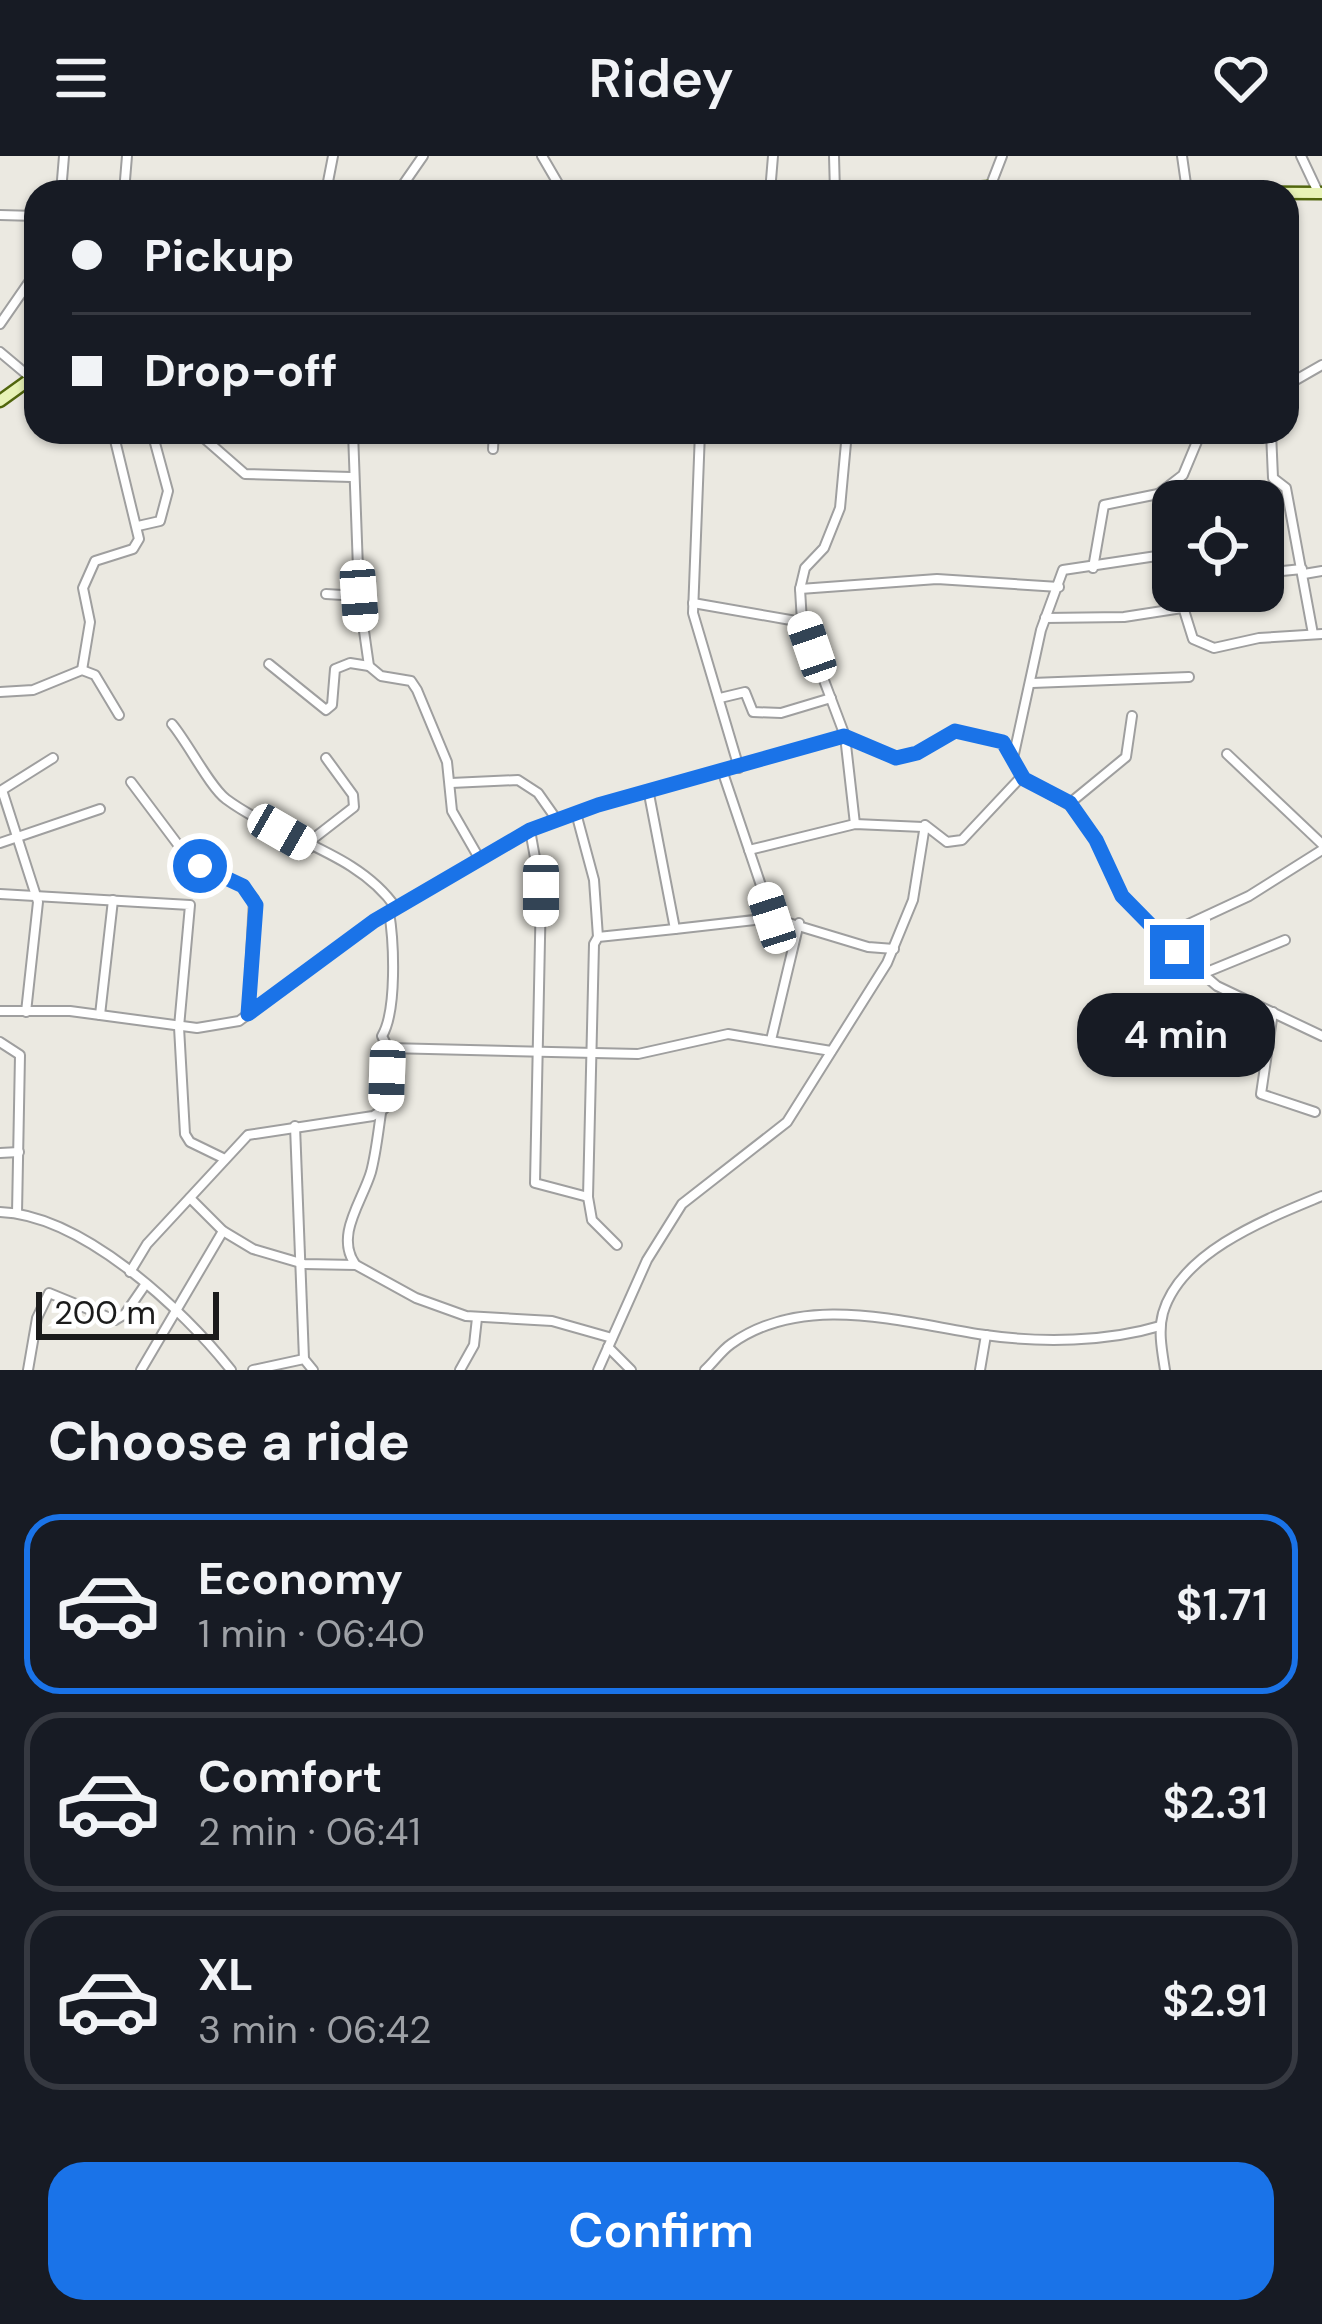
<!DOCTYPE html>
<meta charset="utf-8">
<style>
:root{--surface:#171b24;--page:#242831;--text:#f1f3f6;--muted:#9ea1a6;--line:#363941;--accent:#1a73e8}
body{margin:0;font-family:"DM Sans",sans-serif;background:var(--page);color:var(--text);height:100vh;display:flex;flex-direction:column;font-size:45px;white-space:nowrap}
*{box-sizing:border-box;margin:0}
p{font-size:39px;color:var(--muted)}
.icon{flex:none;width:66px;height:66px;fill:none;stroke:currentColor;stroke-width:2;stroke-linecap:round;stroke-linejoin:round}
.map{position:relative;height:1214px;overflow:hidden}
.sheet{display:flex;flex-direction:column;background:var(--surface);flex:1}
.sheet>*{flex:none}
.banner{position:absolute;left:24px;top:24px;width:1275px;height:264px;border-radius:36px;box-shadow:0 3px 9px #0004;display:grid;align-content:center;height:264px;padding:0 48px;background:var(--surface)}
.tools{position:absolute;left:1152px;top:324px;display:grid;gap:24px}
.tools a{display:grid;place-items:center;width:132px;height:132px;border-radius:24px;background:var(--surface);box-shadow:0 3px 9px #0004;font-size:60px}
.scale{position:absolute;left:36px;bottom:30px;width:183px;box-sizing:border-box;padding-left:12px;border:6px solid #1b1b1b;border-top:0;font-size:33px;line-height:42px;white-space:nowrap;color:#1b1b1b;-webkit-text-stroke:9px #fff;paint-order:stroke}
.end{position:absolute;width:54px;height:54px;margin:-27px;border:15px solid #1a73e8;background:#fff;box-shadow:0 0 0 6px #fff}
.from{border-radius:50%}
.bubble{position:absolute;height:84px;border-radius:36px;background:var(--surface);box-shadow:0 3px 9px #0004;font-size:39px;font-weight:600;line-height:84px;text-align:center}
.car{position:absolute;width:36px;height:72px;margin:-36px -18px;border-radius:15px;box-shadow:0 0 9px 3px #0007;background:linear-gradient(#fff 24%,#345 0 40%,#fff 0 76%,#345 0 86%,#fff 0)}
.banner b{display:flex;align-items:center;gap:42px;height:114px;font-size:45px}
.banner b+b{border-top:3px solid var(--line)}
.banner i{width:30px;height:30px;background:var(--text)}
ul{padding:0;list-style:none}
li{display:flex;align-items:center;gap:36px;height:180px;margin:0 24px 18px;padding:0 24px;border:6px solid var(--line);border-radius:36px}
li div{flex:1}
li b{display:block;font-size:45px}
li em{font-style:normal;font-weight:600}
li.selected{border-color:var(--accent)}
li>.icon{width:108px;height:108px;stroke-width:1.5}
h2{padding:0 48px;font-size:54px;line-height:144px}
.primary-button{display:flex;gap:24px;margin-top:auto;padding:24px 48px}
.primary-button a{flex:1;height:138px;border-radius:36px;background:var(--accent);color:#fff;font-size:48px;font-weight:600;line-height:138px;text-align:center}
header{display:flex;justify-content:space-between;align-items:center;height:156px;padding:0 48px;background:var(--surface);font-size:54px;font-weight:600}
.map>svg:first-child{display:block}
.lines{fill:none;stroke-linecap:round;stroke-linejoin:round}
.street-casing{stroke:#9f9f9f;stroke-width:12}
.secondary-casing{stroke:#51660d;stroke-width:15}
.street{stroke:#fff;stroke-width:8}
.secondary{stroke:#e8f3b7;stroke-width:10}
.route{stroke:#1a73e8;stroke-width:15}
</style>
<header><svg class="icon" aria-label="menu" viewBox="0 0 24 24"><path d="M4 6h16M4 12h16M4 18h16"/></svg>Ridey<svg class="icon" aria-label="heart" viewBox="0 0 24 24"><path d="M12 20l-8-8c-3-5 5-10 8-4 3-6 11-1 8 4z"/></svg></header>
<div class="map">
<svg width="1322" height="1214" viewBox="0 0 1322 1214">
<rect width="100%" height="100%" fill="#ebe9e1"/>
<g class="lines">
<defs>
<g id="street">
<polyline points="542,0 563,36"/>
<polyline points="834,0 835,36"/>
<polyline points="1182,0 1187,35"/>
<polyline points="1301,0 1318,36"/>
<polyline points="990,31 1002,0"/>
<polyline points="61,36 64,0"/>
<polyline points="124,36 127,0"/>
<polyline points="326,36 333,0"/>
<polyline points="398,36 423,0"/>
<polyline points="770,36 773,0"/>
<polyline points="0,59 36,60"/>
<polyline points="0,168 36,116"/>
<polyline points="0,196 31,222"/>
<polyline points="1287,229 1322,209"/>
<polyline points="197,276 245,318 351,321"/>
<polyline points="353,276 359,440 369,510 381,520 411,525 417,534 447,606 452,655 479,702"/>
<polyline points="700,276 693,457 739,612"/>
<polyline points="847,276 840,352 824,392 805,412 800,433 802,466 845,580 855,668"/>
<polyline points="1271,276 1273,322 1286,332 1313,478"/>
<polyline points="493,293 494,276"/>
<polyline points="138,370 160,365 168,335 152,276"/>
<polyline points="1093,412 1104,349 1158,338"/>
<polyline points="1263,417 1302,413"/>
<polyline points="1304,418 1322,415"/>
<polyline points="800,433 937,423 1059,431"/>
<polyline points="1178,435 1193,483 1214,492 1259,482 1322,478"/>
<polyline points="326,438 359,440"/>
<polyline points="693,447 802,466"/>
<polyline points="1045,462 1124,461 1182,452"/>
<polyline points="269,508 326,554 332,549 335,513 350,507 369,510"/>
<polyline points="82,514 90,466 83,432 95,405 133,393 139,383 113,276"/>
<polyline points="1032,527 1189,521"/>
<polyline points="0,536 33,534 82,514 95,519 119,559"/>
<polyline points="720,542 745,536 753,556 781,557 831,542"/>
<path d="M 172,568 C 188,587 210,631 226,643 C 280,683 358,696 396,752"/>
<polyline points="1014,598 1041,474 1063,414 1170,398 1157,339 1183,319 1201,276"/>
<polyline points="1227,598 1322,688"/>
<polyline points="723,617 772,762"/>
<polyline points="131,626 188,702 243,730 254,743 248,857"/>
<polyline points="451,627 518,624 538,637 557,664"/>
<polyline points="1070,647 1126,601 1132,560"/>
<polyline points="576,657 594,724 598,781"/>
<polyline points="530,674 541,735 535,1027 588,1041"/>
<polyline points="0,687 100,653"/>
<polyline points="310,692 314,682 354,651 353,639 326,602"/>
<polyline points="749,694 855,668 923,671"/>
<polyline points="0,738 190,749 179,871 185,978 190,986 225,1003"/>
<polyline points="675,773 772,762 868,791 894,793"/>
<polyline points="1163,780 1249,740 1322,694"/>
<polyline points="1202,818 1285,784"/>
<polyline points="0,855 70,855 197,872 239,865 374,765 530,674 598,649 845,580 896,601 917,597 955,575 1003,586 1024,623 1073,651 1096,684 1122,740 1177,796 1217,830 1322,880"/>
<polyline points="26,856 38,746 2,634 53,602"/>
<polyline points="1273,856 1261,938 1315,956"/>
<polyline points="100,859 113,744"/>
<polyline points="771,884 799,767"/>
<polyline points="0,886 20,899 17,1057"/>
<polyline points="388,892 638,898 728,878 831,895"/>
<polyline points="295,970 304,1203"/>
<polyline points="0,997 19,996"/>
<polyline points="190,1042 223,1075 253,1093 304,1108 356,1109 416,1142 466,1160 552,1165 612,1182"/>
<path d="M 0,1056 C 82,1059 182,1152 231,1214"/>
<polyline points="617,1089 592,1064 588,1041 594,788 598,781 675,773 649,638"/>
<path d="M 355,1108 C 335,1079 362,1046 371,1016 C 376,997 378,977 381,957"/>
<path d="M 130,1116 L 147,1088 L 248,979 L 373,960 L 384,953 L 388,892 L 382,880 C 397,855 394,786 389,756"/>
<polyline points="608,1191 631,1214"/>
<polyline points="28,1214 37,1162 49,1137 115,1164 125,1158 145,1129"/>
<polyline points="141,1214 223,1075"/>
<polyline points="253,1214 304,1203 313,1214"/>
<polyline points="460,1214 474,1189 477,1162"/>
<polyline points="598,1214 647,1104 682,1048 787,966 887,807 913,744 925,669 947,686 962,684 1022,620"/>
<path d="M 705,1214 C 714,1206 721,1195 731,1188 C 805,1135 904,1167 985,1179 C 1041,1187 1107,1186 1160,1170"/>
<polyline points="980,1214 986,1179"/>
<path d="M 1165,1214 C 1162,1195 1158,1175 1163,1157 C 1181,1095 1269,1062 1322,1040"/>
</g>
<g id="secondary">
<polyline points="904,36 990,31 1064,36"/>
<polyline points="1180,36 1322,37"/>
<polyline points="0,245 36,219"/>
</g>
</defs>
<!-- street casing -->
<use href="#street" class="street-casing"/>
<!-- secondary casing -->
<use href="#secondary" class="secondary-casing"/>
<!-- street -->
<use href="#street" class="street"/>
<!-- secondary -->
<use href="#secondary" class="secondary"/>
</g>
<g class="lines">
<!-- route -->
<polyline class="route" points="200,710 243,730 256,749 248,858 374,765 530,674 598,649 844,580 896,602 917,597 955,575 1003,586 1024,623 1070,647 1096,684 1122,740 1177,796"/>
</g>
</svg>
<div class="tools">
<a><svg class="icon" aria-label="locate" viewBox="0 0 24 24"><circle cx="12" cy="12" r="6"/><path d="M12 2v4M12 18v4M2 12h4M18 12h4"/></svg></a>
</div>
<div class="scale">200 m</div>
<i class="end from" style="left:200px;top:710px"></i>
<i class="end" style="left:1177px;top:796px"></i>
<div class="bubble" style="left:1077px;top:837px;width:198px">4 min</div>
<i class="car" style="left:359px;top:440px;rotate:176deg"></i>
<i class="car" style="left:812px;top:491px;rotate:341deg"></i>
<i class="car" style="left:282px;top:676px;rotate:120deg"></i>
<i class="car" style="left:541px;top:735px;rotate:180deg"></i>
<i class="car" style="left:772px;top:762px;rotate:342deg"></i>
<i class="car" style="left:387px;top:920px;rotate:182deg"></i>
<div class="banner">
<b><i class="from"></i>Pickup</b>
<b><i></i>Drop-off</b>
</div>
</div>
<section class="sheet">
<h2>Choose a ride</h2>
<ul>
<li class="selected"><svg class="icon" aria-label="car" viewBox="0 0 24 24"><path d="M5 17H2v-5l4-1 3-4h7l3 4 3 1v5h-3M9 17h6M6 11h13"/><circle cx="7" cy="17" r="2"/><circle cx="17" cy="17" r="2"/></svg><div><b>Economy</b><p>1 min · 06:40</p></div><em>$1.71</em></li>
<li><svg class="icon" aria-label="car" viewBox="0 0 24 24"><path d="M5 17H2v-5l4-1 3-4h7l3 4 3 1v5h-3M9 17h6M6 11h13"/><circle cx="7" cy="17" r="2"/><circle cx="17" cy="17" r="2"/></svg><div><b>Comfort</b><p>2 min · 06:41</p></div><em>$2.31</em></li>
<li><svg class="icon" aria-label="car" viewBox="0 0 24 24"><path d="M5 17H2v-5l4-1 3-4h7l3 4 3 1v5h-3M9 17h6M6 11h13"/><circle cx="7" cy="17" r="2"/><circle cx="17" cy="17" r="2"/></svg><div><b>XL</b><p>3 min · 06:42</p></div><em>$2.91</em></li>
</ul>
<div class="primary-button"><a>Confirm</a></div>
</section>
